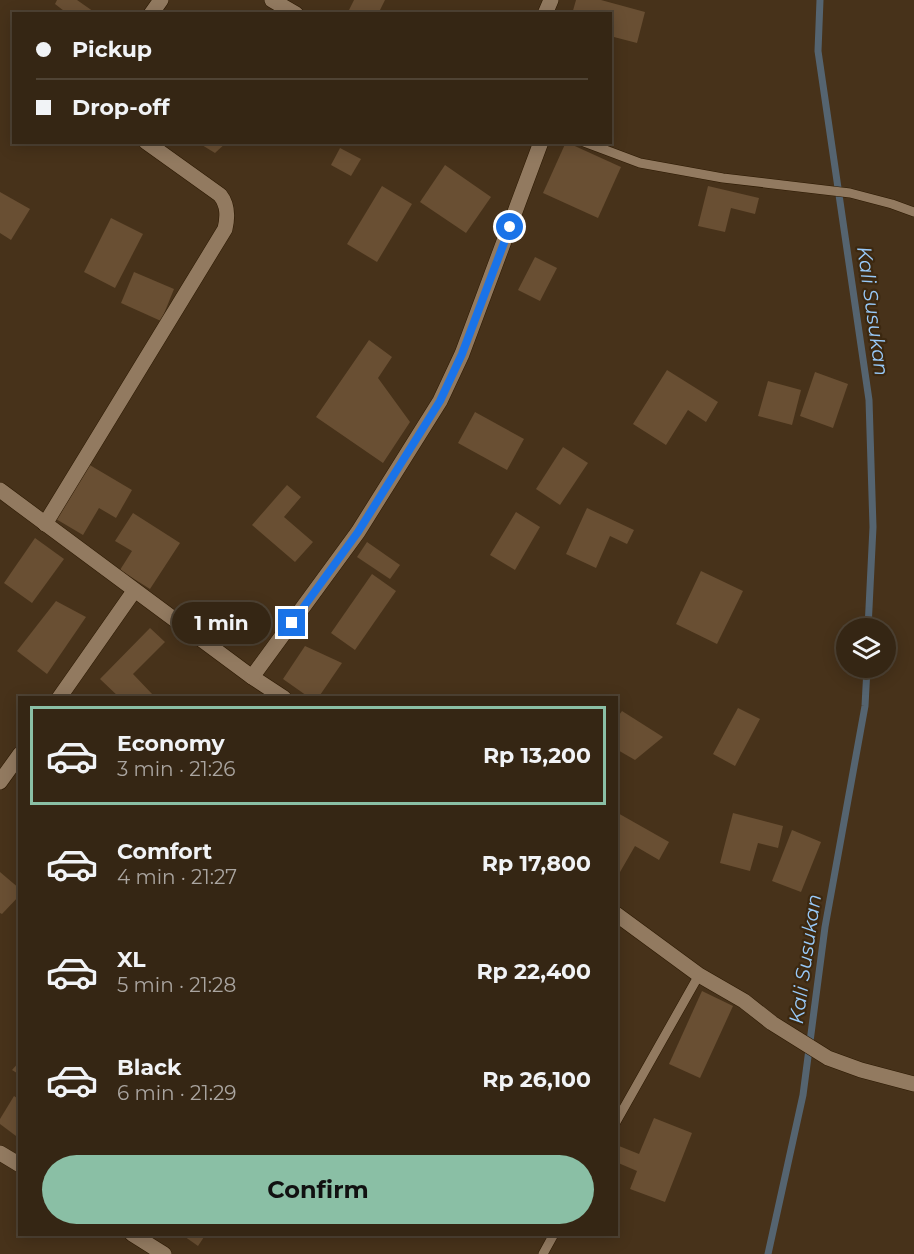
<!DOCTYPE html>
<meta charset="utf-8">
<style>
:root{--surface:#352614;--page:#403222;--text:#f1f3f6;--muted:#aaa5a0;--line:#4f4334;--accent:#8abfa5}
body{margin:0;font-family:Montserrat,sans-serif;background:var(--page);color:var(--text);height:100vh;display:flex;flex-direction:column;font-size:22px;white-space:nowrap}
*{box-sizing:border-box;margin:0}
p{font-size:20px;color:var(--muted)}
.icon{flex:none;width:33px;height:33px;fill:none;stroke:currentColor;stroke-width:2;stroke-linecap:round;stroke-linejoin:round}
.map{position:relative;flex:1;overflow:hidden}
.sheet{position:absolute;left:18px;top:696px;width:600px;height:540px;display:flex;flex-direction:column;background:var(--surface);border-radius:0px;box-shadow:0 3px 15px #0003,0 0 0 2px var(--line)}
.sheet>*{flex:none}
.top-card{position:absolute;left:12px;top:12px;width:600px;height:132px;border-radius:0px;box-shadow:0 3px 15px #0003,0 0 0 2px var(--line);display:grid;align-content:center;height:132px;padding:0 24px;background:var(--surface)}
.fabs{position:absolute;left:836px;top:618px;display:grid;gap:12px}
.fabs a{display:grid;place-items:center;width:60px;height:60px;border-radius:50%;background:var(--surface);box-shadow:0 3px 15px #0003,0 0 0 2px var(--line);font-size:30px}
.end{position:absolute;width:27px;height:27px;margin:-14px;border:8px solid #1a73e8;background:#fff;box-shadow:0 0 0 3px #fff}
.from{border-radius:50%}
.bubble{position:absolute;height:42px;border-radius:21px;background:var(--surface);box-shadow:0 3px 15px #0003,0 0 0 2px var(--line);font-size:20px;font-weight:700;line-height:42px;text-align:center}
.top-card b{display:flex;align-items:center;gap:21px;height:57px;font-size:22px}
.top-card b+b{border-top:2px solid var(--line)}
.top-card i{width:15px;height:15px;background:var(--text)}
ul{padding:10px 0 0;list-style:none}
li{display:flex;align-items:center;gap:18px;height:99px;margin:0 12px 9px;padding:0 12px;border:3px solid transparent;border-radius:0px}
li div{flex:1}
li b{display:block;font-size:22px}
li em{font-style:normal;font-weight:700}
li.current{border-color:var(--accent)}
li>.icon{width:54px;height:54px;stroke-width:1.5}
.action{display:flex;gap:12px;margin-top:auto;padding:12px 24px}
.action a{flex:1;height:69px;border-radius:36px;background:var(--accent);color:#111;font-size:24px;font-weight:700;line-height:69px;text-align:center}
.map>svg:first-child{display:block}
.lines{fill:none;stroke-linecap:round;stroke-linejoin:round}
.stream{stroke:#556470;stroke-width:7}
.building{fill:#694f33}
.lane-casing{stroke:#2c1902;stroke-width:10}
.street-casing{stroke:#2c1902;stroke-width:16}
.lane{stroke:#927a60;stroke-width:9}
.street{stroke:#927a60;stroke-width:15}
.route{stroke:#1a73e8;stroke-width:8}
.labels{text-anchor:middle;stroke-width:4.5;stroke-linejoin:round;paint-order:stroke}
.water-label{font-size:20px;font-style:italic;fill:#99caf9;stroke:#3c2810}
</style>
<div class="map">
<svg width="914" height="1254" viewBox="0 0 914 1254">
<rect width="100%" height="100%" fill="#47321a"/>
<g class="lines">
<!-- stream -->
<g class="stream">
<polyline points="820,0 818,51 869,400 873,527 868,628"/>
<polyline points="768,1254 803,1095 825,927 865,706 867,668"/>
</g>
</g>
<!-- building -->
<g class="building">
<polygon points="57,0 77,0 97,14 68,14 55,4"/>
<polygon points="354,0 385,0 378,14 347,14"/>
<polygon points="576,0 601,0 645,12 637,43 610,36 610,14 572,14"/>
<polygon points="197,142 227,142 215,153"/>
<polygon points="566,142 621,167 598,218 543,193"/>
<polygon points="340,148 361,159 351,176 331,165"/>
<polygon points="445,165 491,197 466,233 420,202"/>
<polygon points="382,186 412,204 377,262 347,244"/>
<polygon points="708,186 759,198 755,214 731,208 725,232 698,226"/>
<polygon points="0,192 30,209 11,240 0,233"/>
<polygon points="111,218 143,234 115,288 84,272"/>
<polygon points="535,257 557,268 540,301 518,290"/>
<polygon points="134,272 174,289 161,321 121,303"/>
<polygon points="369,340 392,357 378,378 410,422 383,463 316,417"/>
<polygon points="667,370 718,402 706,422 688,410 666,445 633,424"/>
<polygon points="815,372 848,384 833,428 800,416"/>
<polygon points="768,381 801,390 792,425 758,416"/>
<polygon points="475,412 524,439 507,470 458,443"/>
<polygon points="563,447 588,463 560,505 536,489"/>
<polygon points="88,464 132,490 116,518 99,508 83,535 56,519"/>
<polygon points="287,485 301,497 284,517 313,542 295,562 252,525"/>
<polygon points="587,508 634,530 627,544 610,536 596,568 566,554"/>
<polygon points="516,512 540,527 515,570 490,555"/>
<polygon points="133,513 180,543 150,589 120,570 132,551 115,541"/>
<polygon points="35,538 64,559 32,603 4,583"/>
<polygon points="367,542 400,565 390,579 357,557"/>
<polygon points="701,571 743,591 717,644 676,624"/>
<polygon points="372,574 396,591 355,650 331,633"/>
<polygon points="56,601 86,617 47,674 17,651"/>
<polygon points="150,628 165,642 133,674 153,695 150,698 120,698 100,679"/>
<polygon points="305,646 342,663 318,698 310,698 283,679"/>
<polygon points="738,708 760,719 735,766 713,754"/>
<polygon points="622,711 663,737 635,760 616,749 616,719"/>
<polygon points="616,812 669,842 659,860 635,846 616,879"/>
<polygon points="733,813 783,826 778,848 758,843 750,871 720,863"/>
<polygon points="792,830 821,842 801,892 772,881"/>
<polygon points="0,872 20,889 20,895 2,914 0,913"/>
<polygon points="702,991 733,1006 700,1078 669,1064"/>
<polygon points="20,1061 20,1075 12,1070"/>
<polygon points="14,1096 20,1100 20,1139 0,1124 0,1119"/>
<polygon points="654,1118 692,1133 665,1202 630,1189 637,1171 616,1162 616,1153 619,1146 639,1154"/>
<polygon points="181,1234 206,1234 198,1246"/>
</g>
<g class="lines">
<defs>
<g id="lane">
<polyline points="584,142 640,163 723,178 850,193 892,204 914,212"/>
<polyline points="616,1122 699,975"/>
<polyline points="543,1254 554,1234"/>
</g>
<g id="street">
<polyline points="272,0 296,14"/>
<polyline points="151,14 161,0"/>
<polyline points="545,14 551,0"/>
<polyline points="0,490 252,677 284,698"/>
<path d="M 45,524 L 225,229 C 228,216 228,205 220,195 L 146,142"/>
<polyline points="252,677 358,532 440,401 462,354 541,142"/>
<polyline points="59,698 134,591"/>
<polyline points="0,782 20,754"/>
<polyline points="616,914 699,975 744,1001 772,1023 828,1058 861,1070 914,1084"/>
<polyline points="0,1153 20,1165"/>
<polyline points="132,1234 164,1254"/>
</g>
</defs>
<!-- lane casing -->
<use href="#lane" class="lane-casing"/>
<!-- street casing -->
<use href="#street" class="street-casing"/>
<!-- lane -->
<use href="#lane" class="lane"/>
<!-- street -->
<use href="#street" class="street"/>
</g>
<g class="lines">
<!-- route -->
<polyline class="route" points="292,623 358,532 440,401 462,354 510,227"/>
</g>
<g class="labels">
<!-- water labels -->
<g class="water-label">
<text transform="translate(873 311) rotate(82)" y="7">Kali Susukan</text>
<text transform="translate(805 959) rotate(-82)" y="7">Kali Susukan</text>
</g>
</g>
</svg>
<div class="fabs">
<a><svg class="icon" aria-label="layers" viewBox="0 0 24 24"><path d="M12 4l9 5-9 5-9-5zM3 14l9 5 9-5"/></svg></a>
</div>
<i class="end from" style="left:510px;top:227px"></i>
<i class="end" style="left:292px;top:623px"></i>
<div class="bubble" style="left:172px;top:602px;width:99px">1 min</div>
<div class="top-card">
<b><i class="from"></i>Pickup</b>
<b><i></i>Drop-off</b>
</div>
<section class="sheet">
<ul>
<li class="current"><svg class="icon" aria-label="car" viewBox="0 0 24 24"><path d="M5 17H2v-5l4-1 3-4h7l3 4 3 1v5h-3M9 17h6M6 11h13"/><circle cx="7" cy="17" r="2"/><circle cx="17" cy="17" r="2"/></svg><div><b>Economy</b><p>3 min · 21:26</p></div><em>Rp 13,200</em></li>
<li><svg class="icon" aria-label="car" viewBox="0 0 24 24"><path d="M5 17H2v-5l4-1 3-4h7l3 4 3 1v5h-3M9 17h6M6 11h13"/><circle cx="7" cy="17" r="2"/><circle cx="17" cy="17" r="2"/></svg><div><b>Comfort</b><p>4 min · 21:27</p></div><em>Rp 17,800</em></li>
<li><svg class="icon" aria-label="car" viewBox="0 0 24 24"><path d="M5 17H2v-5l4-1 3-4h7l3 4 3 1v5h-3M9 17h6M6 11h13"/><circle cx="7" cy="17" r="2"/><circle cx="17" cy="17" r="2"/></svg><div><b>XL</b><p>5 min · 21:28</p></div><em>Rp 22,400</em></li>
<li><svg class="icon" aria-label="car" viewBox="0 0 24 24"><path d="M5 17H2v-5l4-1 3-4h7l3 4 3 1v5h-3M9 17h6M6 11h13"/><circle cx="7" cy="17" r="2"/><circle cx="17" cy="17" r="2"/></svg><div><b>Black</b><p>6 min · 21:29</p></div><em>Rp 26,100</em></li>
</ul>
<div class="action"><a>Confirm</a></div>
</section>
</div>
